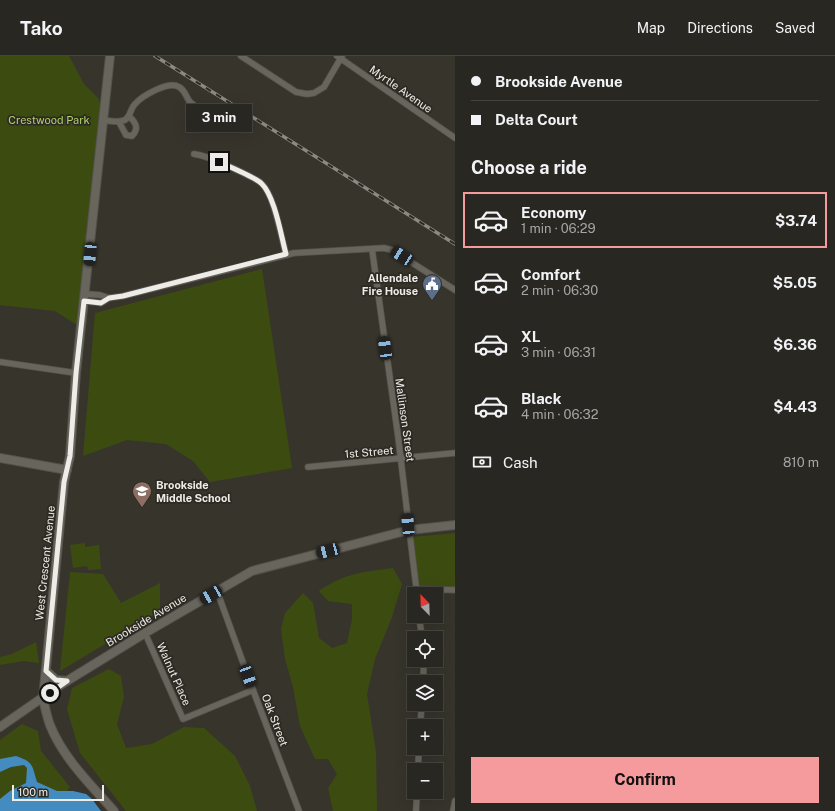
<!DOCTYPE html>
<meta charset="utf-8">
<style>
:root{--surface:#292721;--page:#312f2a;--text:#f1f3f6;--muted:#a5a5a5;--line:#45443f;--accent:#f59b9d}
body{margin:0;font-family:"Public Sans",sans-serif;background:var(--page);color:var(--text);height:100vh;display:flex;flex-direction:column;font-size:15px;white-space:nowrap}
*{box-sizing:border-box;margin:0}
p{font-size:13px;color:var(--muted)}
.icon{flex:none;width:22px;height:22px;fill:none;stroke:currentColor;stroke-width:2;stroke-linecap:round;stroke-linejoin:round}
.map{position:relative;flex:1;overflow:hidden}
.drawer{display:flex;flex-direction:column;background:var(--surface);width:380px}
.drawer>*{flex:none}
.guide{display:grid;align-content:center;height:88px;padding:0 16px;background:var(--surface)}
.needle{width:26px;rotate:337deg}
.fabs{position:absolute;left:407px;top:531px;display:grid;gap:8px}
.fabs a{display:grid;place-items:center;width:36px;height:36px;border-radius:0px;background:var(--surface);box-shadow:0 4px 16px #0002,0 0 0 1px var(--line);font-size:20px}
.scale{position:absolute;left:12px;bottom:10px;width:92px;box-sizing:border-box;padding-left:4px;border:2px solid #eeece7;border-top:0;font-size:11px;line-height:14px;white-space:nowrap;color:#eeece7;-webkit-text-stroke:3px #2d2a23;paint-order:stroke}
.end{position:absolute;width:18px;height:18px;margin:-9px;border:5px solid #eeece7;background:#111;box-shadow:0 0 0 2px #111}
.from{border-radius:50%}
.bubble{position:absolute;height:28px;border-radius:0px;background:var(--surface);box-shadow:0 4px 16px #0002,0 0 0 1px var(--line);font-size:13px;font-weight:700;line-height:28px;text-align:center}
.car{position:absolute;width:12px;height:24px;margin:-12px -6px;border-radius:5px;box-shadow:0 0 3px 1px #0007;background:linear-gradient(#222 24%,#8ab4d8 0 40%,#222 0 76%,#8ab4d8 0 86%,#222 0)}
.guide b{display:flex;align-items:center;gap:14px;height:38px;font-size:15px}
.guide b+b{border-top:1px solid var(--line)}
.guide i{width:10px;height:10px;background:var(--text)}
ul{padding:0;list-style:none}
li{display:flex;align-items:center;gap:12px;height:56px;margin:0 8px 6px;padding:0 8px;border:2px solid transparent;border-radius:0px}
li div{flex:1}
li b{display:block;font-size:15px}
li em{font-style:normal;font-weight:700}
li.on{border-color:var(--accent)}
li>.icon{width:36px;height:36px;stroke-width:1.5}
h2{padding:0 16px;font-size:18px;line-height:48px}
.pay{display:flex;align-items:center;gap:10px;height:44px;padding:0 16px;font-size:15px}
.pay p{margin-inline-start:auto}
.primary-button{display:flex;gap:8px;margin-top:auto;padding:8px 16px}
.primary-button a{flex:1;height:46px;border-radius:0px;background:var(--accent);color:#111;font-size:16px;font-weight:700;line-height:46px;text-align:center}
header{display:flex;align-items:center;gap:24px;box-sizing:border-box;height:56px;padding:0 20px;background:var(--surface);border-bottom:1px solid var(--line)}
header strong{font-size:19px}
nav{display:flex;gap:22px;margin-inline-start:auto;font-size:14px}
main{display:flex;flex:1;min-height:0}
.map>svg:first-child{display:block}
.green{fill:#3c4c11}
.water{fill:#448cbf}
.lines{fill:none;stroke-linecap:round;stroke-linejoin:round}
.street-casing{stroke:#54524c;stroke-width:7}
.secondary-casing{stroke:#54524c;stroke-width:10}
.street{stroke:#68655d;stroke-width:5.5}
.secondary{stroke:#68655d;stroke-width:8}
.rail-casing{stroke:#8c8983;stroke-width:3.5}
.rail{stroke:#2d2a23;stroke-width:2;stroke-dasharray:6;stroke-linecap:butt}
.route{stroke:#eeece7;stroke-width:5}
.labels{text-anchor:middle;stroke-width:3.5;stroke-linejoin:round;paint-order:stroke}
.street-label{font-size:11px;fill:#eeece7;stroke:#2d2a23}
.park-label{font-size:11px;fill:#b0d069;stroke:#2d2a23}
.poi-label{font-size:11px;font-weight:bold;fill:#eeece7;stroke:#2d2a23;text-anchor:end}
</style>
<header>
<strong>Tako</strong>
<nav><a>Map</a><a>Directions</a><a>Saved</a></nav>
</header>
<main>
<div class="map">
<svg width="455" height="755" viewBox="0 0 455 755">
<rect width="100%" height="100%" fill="#37342c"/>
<!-- green -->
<g class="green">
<polygon points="0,0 69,0 84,28 98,42 100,48 77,269 55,255 0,249"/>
<polygon points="262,213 292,412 210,426 193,405 166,388 127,384 83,400 95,257"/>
<polygon points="455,477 455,531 419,531 412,481"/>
<polygon points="85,487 85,491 99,489 101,513 88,514 87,510 73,512 70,489"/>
<path d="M 393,512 L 402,528 L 392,561 L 375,603 L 367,638 L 376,696 L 377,755 L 333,755 L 328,732 L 337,718 L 328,703 L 315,703 L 300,670 L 293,631 L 285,603 L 281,573 L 285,557 L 303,537 L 313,547 L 319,582 L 332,592 L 347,587 L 352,564 L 352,548 L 328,545 L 319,535 C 345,517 363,516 393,512 Z"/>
<polygon points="70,516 103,518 121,547 160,527 160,555 60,615"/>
<polygon points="36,586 39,607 24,605 0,609 0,601 12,598"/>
<polygon points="109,613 121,620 124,641 117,668 126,692 152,688 184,671 204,672 235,700 250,730 257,755 126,755 80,697 67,653 72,632"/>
<polygon points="22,668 38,675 41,695 70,731 52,755 0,755 0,684"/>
</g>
<!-- water -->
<path class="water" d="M 16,700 C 34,706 32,710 37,726 L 57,735 L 73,735 L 86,738 L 92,743 L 101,755 L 0,755 L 0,743 L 10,735 L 26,727 L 27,712 L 24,709 L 11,711 L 0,716 L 0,703 Z"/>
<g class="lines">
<defs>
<g id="street">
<polyline points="241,0 296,36 307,38 314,37 324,31 342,0"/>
<polyline points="337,0 455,82"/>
<path d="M 103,64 C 110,65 118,67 125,64 C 131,60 130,53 135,48 C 142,40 169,24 179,31 C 185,34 186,41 190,46 C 193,49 197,51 200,54"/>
<path d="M 119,66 L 126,79 L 132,80 C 140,72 135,66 129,60"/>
<path d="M 194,98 C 209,100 221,107 235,113 C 243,117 252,121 260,126 C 274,136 281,181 286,198"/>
<polyline points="372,193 398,380 417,538"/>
<polyline points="86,238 100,239 109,242 123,240 294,197 384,192 392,194 455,234"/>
<polyline points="85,245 101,247 109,242"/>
<polyline points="0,306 76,317"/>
<polyline points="308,411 455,397"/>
<polyline points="416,533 455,534"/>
<polyline points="217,535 253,634 299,755"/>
<polyline points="419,560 422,582"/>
<polyline points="145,577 183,663 253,634"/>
<polyline points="423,626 424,604"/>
<polyline points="420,670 422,648"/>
<polyline points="418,714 419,692"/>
<polyline points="416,755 417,736"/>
<polyline points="453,755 455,745"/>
</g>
<g id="secondary">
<path d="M 110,0 L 76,317 L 70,400 L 64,426 L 43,643 C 45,651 47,661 50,669 C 63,702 91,729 114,755"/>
<polyline points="0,402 67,414"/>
<polyline points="46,615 56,624 67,625"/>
<polyline points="0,671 62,628 145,577 252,515 409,474 455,469"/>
</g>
</defs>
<!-- street casing -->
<use href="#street" class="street-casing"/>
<!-- secondary casing -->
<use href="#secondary" class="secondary-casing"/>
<!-- street -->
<use href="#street" class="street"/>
<!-- secondary -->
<use href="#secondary" class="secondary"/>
<defs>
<polyline id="rail" points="155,0 455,188"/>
</defs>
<!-- rail casing -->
<use href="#rail" class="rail-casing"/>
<!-- rail -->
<use href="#rail" class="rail"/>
</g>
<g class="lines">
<!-- route -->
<path class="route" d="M 50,637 L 67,625 L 56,624 L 46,615 L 64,426 L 70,400 L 76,317 L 84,245 L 101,247 L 109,242 L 123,240 L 286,198 C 281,180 275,140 261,127 C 254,121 230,111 219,106"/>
</g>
<!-- icons -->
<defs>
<symbol id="civic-pin" viewBox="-11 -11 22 30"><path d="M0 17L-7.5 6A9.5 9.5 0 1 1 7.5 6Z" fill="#5c6f8a" stroke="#2d2a23"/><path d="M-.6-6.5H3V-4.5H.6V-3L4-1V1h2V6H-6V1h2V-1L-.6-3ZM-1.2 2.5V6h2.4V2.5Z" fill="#fff"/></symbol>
<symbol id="school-pin" viewBox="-11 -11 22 30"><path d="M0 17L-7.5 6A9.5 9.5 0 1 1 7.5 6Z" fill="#8d6e63" stroke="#2d2a23"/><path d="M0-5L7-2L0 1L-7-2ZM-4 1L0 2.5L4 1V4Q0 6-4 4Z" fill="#fff"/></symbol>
</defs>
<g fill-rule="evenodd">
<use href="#civic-pin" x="421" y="217" width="22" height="30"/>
<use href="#school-pin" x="131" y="424" width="22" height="30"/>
</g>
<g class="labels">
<!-- street labels -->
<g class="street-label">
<text transform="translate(401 33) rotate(35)" y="4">Myrtle Avenue</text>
<text transform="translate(405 364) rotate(82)" y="4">Mallinson Street</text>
<text transform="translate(369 396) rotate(-5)" y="4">1st Street</text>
<text transform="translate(45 507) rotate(-84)" y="4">West Crescent Avenue</text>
<text transform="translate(146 564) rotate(-31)" y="4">Brookside Avenue</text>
<text transform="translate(174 618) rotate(66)" y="4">Walnut Place</text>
<text transform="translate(275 664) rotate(69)" y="4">Oak Street</text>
</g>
<!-- park labels -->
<g class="park-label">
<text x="49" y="68">Crestwood Park</text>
</g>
<!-- poi labels -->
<g class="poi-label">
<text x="418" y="226">Allendale<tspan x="418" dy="13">Fire House</tspan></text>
<text x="156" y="433" text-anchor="start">Brookside<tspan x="156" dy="13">Middle School</tspan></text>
</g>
</g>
</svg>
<div class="fabs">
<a><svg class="needle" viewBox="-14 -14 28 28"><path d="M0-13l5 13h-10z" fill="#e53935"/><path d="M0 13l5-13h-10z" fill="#a5a5a5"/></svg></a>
<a><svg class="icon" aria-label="locate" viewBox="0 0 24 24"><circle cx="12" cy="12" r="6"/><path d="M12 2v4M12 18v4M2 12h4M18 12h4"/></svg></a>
<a><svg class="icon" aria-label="layers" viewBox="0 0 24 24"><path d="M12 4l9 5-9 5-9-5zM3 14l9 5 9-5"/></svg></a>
<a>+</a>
<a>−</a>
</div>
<div class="scale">100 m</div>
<i class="end from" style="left:50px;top:637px"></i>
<i class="end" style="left:219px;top:106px"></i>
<div class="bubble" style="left:186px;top:48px;width:66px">3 min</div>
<i class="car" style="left:90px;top:198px;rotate:185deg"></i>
<i class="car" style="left:402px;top:200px;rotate:303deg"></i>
<i class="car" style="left:385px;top:292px;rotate:352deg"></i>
<i class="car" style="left:408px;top:469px;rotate:355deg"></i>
<i class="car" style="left:328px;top:495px;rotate:255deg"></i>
<i class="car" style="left:211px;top:539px;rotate:240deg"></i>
<i class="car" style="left:248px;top:620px;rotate:160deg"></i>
</div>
<section class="drawer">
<div class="guide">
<b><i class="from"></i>Brookside Avenue</b>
<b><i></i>Delta Court</b>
</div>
<h2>Choose a ride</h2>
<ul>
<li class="on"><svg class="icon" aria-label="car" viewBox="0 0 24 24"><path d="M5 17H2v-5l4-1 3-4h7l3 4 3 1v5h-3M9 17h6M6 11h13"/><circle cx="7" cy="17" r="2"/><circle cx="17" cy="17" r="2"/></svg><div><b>Economy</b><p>1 min · 06:29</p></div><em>$3.74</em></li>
<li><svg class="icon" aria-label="car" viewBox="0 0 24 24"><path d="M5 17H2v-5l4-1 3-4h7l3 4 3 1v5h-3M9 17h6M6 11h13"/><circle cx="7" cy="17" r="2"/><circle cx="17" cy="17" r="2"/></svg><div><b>Comfort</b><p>2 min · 06:30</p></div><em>$5.05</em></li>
<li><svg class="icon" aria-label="car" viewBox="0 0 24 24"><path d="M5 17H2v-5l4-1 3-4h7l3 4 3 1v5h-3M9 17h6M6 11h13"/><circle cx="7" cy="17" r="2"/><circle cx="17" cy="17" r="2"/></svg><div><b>XL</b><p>3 min · 06:31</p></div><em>$6.36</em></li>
<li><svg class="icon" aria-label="car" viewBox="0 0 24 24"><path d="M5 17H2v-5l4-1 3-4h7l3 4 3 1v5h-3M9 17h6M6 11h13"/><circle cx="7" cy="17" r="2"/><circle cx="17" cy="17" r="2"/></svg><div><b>Black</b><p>4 min · 06:32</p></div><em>$4.43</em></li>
</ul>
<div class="pay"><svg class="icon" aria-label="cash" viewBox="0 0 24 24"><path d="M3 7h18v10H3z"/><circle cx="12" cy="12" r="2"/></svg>Cash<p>810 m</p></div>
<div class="primary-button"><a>Confirm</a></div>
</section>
</main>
